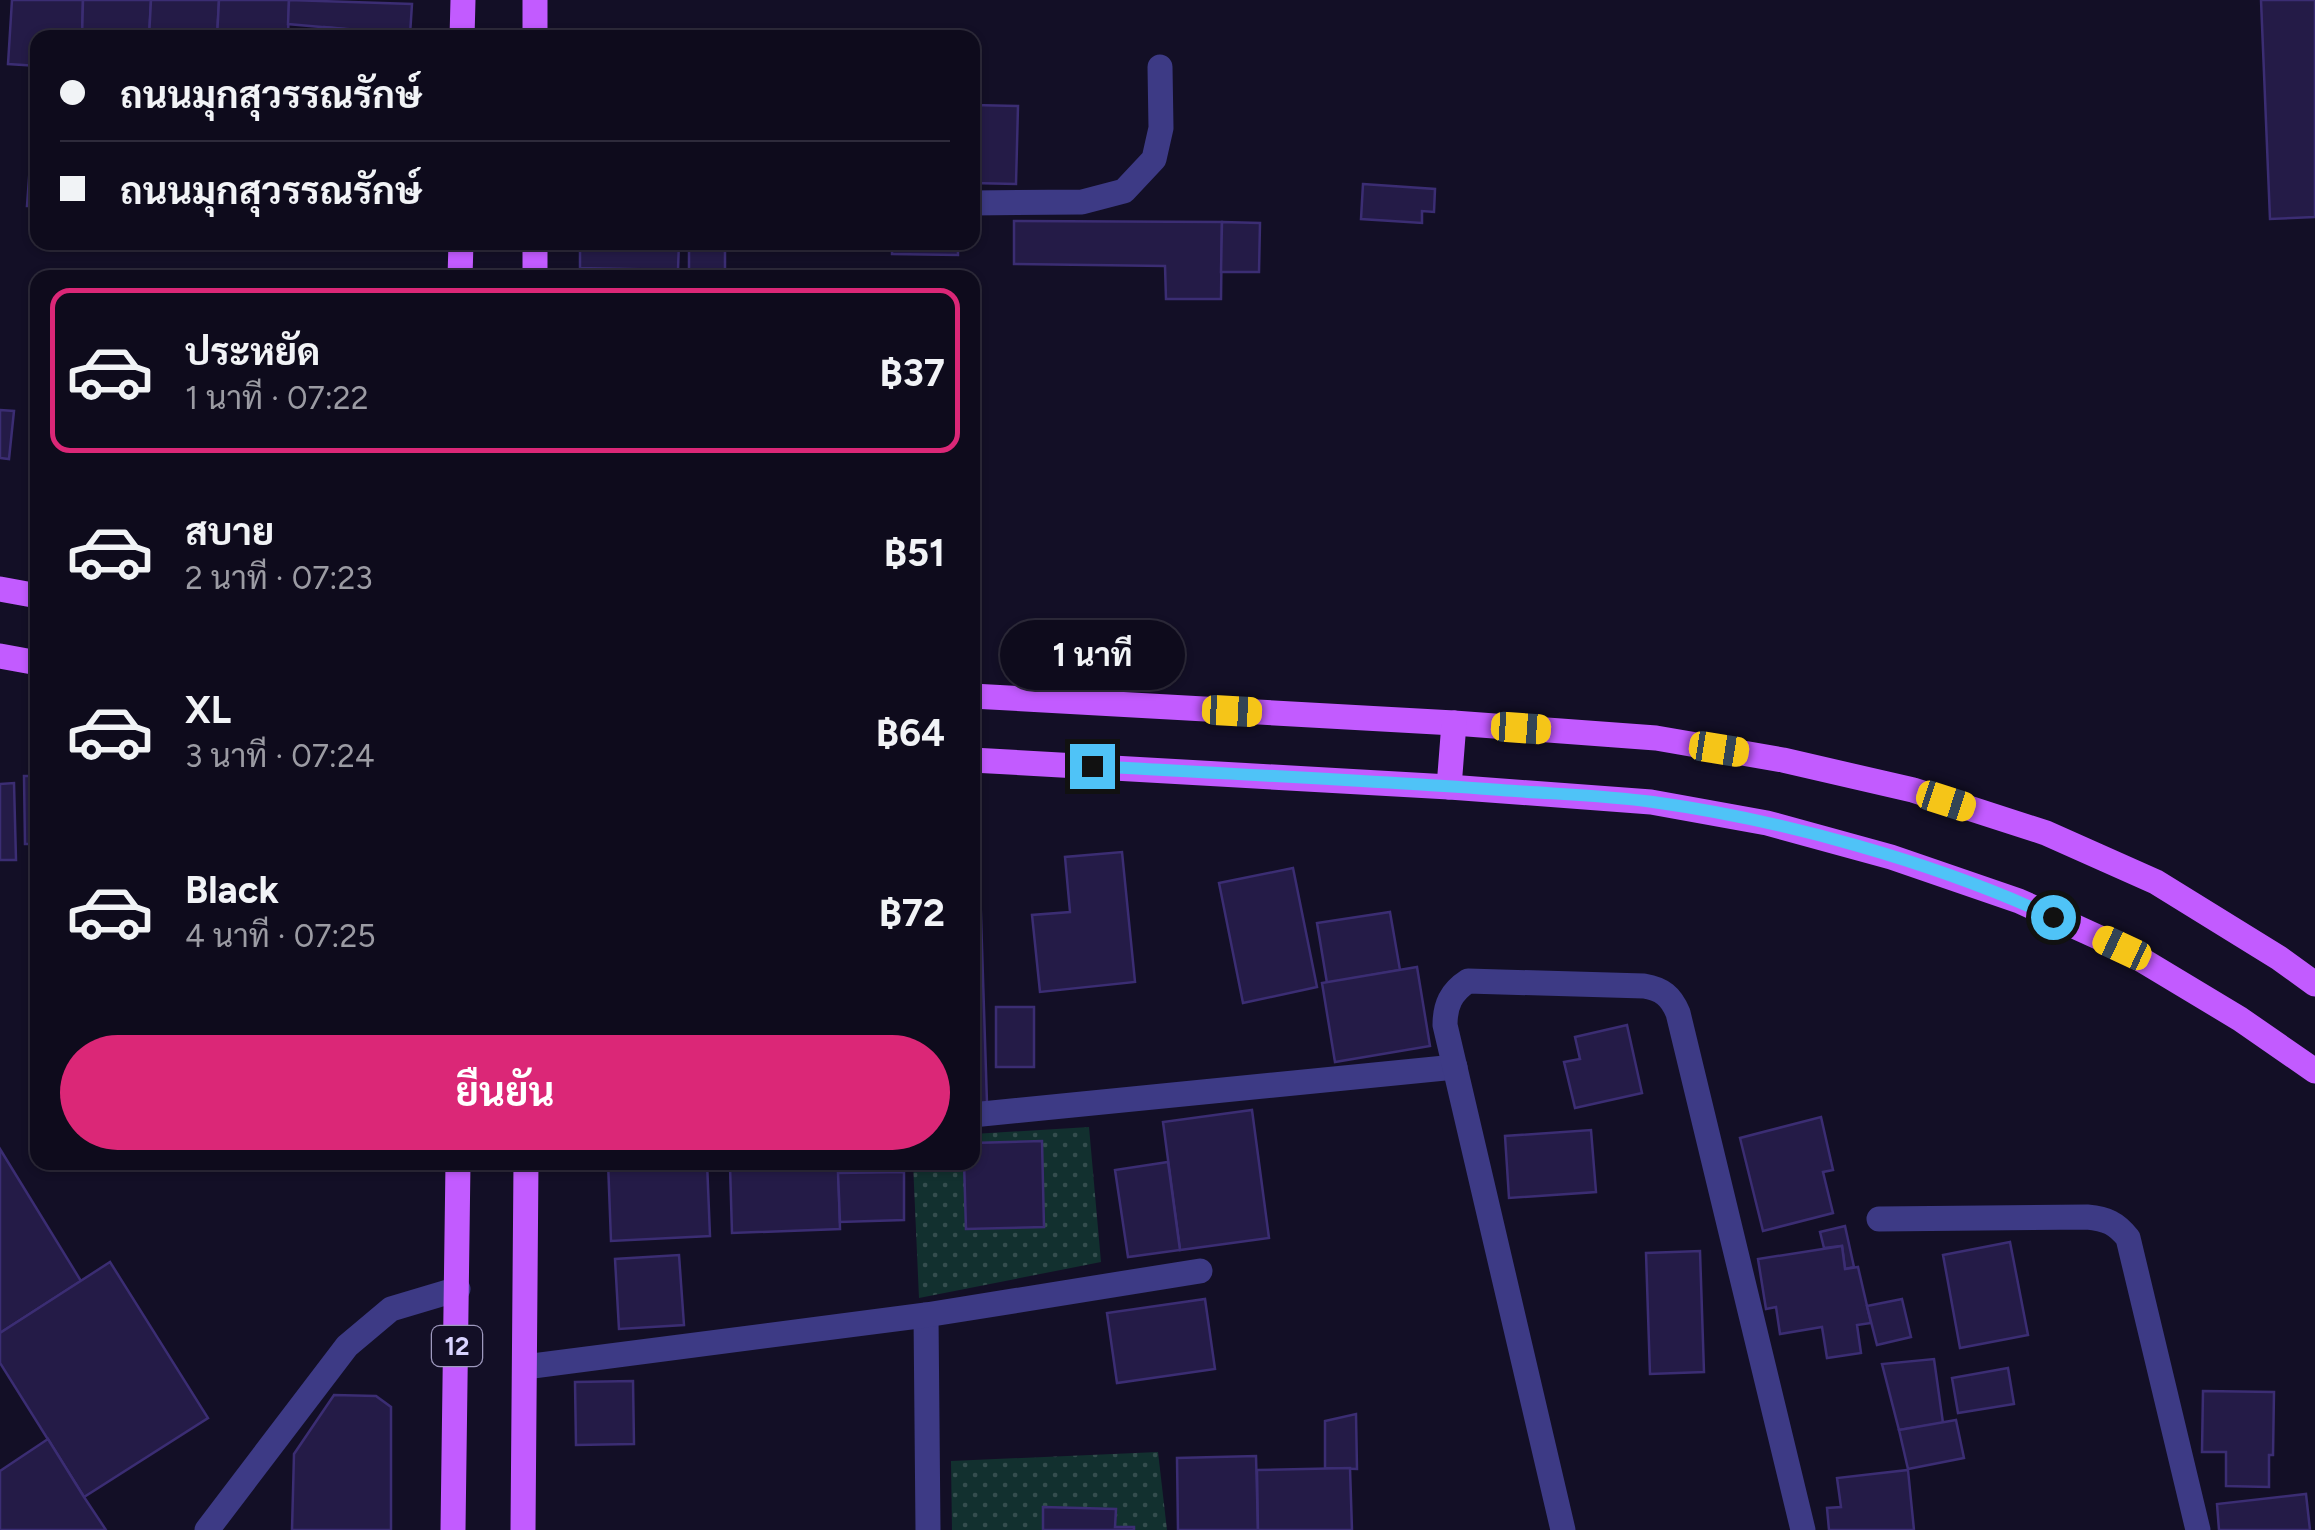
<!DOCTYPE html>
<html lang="th">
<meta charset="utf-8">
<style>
:root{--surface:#0e0b1c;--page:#1c1929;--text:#f1f3f6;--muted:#9b9ba3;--line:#2e2b3b;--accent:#db2777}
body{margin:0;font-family:Figtree,Sarabun,sans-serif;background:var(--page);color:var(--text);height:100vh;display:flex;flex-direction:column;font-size:38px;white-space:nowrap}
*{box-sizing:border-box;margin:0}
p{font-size:32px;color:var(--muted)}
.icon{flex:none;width:55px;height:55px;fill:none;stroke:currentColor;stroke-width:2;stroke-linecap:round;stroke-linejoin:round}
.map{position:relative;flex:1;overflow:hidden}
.drawer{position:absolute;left:30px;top:270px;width:950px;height:900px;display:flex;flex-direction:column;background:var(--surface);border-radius:20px;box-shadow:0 2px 8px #0004,0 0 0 2px var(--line)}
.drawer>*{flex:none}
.hud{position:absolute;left:30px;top:30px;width:950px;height:220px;border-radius:20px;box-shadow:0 2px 8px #0004,0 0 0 2px var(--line);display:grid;align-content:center;height:220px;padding:0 30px;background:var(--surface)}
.end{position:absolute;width:45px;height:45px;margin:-22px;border:12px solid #4fc3f7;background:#111;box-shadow:0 0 0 5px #111}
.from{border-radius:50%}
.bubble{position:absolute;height:70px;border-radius:35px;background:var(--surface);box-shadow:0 2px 8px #0004,0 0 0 2px var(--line);font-size:32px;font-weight:700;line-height:70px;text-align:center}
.car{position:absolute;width:30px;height:60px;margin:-30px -15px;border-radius:12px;box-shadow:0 0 8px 2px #0007;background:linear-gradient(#f5c518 24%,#345 0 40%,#f5c518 0 76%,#345 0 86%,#f5c518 0)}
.hud b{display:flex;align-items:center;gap:35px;height:95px;font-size:38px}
.hud b+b{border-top:2px solid var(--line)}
.hud i{width:25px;height:25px;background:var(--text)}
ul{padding:18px 0 0;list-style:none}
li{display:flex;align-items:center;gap:30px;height:165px;margin:0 20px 15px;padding:0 10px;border:5px solid transparent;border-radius:20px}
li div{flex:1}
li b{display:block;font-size:38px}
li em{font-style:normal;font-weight:700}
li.on{border-color:var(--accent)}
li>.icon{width:90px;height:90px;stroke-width:1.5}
.primary-button{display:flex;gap:20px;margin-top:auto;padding:20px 30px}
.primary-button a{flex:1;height:115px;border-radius:60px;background:var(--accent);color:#fff;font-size:40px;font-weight:700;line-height:115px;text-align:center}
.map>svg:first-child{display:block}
.garden{fill:url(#garden-dots)}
.building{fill:#241b47;stroke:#3b2d73;stroke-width:2.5}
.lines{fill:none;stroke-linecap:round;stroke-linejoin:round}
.minor{stroke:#3d3a85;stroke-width:25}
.major{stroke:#c25bff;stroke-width:25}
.route{stroke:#4fc3f7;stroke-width:12}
.labels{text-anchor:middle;stroke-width:8;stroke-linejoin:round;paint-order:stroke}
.shield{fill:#130f26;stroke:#9e99be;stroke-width:2.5}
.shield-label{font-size:25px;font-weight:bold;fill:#d9d4ff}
</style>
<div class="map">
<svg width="2315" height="1530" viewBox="0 0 2315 1530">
<defs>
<pattern id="garden-dots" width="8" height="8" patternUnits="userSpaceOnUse" patternTransform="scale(2.5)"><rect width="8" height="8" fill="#12302f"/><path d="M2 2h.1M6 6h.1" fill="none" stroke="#344d4e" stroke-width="1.8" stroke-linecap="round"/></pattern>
</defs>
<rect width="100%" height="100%" fill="#130f26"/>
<!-- garden -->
<g class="garden">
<polygon points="1089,1127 1101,1262 919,1298 913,1163 972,1162 973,1134"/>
<polygon points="1158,1452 1167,1530 952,1530 951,1461"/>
</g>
<!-- building -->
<g class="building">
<polygon points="12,0 83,0 82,38 38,38 38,66 8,64"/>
<polygon points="83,0 151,0 149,38 82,38"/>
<polygon points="151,0 219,0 217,38 149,38"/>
<polygon points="219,0 289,0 288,38 217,38"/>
<polygon points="289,0 412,4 410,35 288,24"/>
<polygon points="2261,0 2315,0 2315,217 2270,219"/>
<polygon points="324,27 414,35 414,38 324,38"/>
<polygon points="972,105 1018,106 1016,184 972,183"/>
<polygon points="32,137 38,138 38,206 27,206"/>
<polygon points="1363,184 1435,189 1434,212 1422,211 1422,223 1361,219"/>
<polygon points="1014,221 1222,222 1221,299 1166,299 1165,266 1014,264"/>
<polygon points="1222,222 1260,223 1259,272 1221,272"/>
<polygon points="580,242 679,242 678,270 580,268"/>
<polygon points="689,242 725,242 725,272 689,273"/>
<polygon points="892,242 958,242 958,255 892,254"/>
<polygon points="0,410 14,411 9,459 0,458"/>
<polygon points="24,776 38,776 38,844 25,844"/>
<polygon points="14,783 16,860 0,860 0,784"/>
<polygon points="1122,852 1135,982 1040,992 1032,915 1070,912 1065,857"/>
<polygon points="972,854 979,854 987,1103 972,1103"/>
<polygon points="1293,868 1317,987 1243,1003 1219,883"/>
<polygon points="1390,912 1400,970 1327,983 1317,923"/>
<polygon points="1417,967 1430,1046 1335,1062 1322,983"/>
<rect x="996" y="1007" width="38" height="60"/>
<polygon points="1627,1025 1642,1093 1575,1108 1564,1062 1580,1059 1575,1037"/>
<polygon points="1252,1110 1269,1238 1180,1250 1163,1122"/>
<polygon points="1821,1117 1833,1170 1823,1172 1833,1213 1763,1231 1740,1138"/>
<polygon points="1591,1130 1596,1192 1509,1198 1505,1136"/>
<polygon points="1042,1141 1044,1227 966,1229 964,1162 972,1162 972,1143"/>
<polygon points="0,1149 81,1281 0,1333"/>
<polygon points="608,1162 707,1162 710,1236 611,1241"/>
<polygon points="776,1162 838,1162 840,1229 732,1233 730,1166 776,1165"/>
<polygon points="1168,1162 1180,1250 1128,1257 1115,1170"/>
<polygon points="904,1172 904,1220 840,1222 838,1173"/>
<polygon points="1845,1226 1854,1267 1845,1269 1842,1246 1824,1248 1820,1232"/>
<polygon points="2010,1242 2028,1335 1960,1348 1943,1255"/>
<polygon points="1842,1246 1845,1269 1858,1267 1871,1323 1857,1325 1861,1353 1827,1358 1822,1327 1780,1334 1776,1307 1766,1309 1758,1259"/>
<polygon points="1700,1251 1704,1372 1650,1374 1646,1253"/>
<polygon points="679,1255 684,1325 619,1329 615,1259"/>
<polygon points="110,1262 208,1418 84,1497 0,1363 0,1333"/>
<polygon points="1205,1299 1215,1369 1117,1383 1107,1313"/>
<polygon points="1902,1299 1911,1337 1877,1345 1867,1306"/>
<polygon points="1934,1359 1943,1423 1899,1430 1882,1364"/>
<polygon points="2008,1368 2014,1404 1958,1413 1952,1378"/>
<polygon points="633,1381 634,1444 576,1445 575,1382"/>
<polygon points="2203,1391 2274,1392 2273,1455 2269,1455 2269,1487 2226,1486 2226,1452 2202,1452"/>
<polygon points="334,1395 376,1396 391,1407 391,1530 292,1530 294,1454"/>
<polygon points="1356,1414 1357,1469 1325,1468 1325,1421"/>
<polygon points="1956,1420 1964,1458 1908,1469 1899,1430"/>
<polygon points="48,1439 84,1497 106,1530 0,1530 0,1471"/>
<polygon points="1256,1456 1258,1530 1178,1530 1177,1458"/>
<polygon points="1350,1468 1352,1530 1258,1530 1257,1470"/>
<polygon points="1908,1470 1914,1530 1829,1530 1827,1508 1841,1507 1837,1478"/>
<polygon points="2306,1494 2310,1530 2219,1530 2217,1504"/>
<polygon points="1043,1507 1116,1509 1115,1527 1134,1527 1134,1530 1043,1530"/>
</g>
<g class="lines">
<!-- minor -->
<g class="minor">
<polyline points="972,203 1082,202 1124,191 1154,159 1161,128 1160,67"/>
<polyline points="972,1115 1455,1067"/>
<path d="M 1879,1219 L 2087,1217 C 2107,1219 2116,1223 2128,1238 L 2198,1530"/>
<polyline points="926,1315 928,1530"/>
<polyline points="525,1367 926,1315 1200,1271"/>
<polyline points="207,1530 347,1346 391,1309 458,1289"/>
<path d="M 1563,1530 L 1445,1025 C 1445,1005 1451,992 1468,981 L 1644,986 C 1662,989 1671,996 1678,1013 L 1803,1530"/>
</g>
<!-- major -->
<g class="major">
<polyline points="462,38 463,0"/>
<polyline points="535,38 535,0"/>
<polyline points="460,278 461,242"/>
<polyline points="535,278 535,242"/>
<polyline points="0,589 38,596"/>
<polyline points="0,656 38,663"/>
<polyline points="972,696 1454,723 1656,738 1783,760 1913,790 2046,833 2156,882 2279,958 2315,984"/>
<polyline points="972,760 1449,787 1651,802 1767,823 1891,857 2019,901 2122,948 2240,1019 2315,1071"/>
<polyline points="1449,787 1454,723"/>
<polyline points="453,1530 458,1162"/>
<polyline points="523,1530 526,1162"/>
</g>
</g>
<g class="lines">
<!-- route -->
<path class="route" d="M 1092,766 C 1228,774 1365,780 1501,790 C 1551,794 1603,795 1653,802 C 1783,820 1934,862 2053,917"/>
</g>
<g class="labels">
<!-- shield labels -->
<rect class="shield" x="432" y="1326" width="50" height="40" rx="8"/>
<g class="shield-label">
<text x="457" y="1355">12</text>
</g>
</g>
</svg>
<i class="end from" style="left:2053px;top:917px"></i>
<i class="end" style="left:1092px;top:766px"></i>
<div class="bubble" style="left:1000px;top:620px;width:185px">1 นาที</div>
<i class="car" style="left:1232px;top:711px;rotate:93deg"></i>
<i class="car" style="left:1521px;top:728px;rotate:94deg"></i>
<i class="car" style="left:1719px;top:749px;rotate:99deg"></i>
<i class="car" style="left:1946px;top:801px;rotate:108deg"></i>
<i class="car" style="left:2122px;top:948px;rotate:295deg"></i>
<div class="hud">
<b><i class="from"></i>ถนนมุกสุวรรณรักษ์</b>
<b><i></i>ถนนมุกสุวรรณรักษ์</b>
</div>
<section class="drawer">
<ul>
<li class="on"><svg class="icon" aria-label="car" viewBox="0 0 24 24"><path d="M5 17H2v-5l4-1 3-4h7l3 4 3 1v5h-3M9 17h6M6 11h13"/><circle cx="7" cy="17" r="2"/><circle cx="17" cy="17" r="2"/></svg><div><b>ประหยัด</b><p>1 นาที · 07:22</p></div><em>฿37</em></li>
<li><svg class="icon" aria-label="car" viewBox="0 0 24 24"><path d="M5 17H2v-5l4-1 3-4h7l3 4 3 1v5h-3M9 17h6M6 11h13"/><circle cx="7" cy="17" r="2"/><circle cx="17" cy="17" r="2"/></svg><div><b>สบาย</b><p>2 นาที · 07:23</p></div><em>฿51</em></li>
<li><svg class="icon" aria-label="car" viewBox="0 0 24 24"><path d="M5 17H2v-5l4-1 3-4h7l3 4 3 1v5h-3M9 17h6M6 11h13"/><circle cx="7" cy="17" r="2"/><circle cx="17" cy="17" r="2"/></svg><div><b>XL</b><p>3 นาที · 07:24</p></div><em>฿64</em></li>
<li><svg class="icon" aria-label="car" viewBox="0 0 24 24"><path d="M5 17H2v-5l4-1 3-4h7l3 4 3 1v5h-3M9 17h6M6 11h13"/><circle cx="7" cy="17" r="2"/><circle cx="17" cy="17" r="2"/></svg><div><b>Black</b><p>4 นาที · 07:25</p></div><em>฿72</em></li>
</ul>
<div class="primary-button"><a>ยืนยัน</a></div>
</section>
</div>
